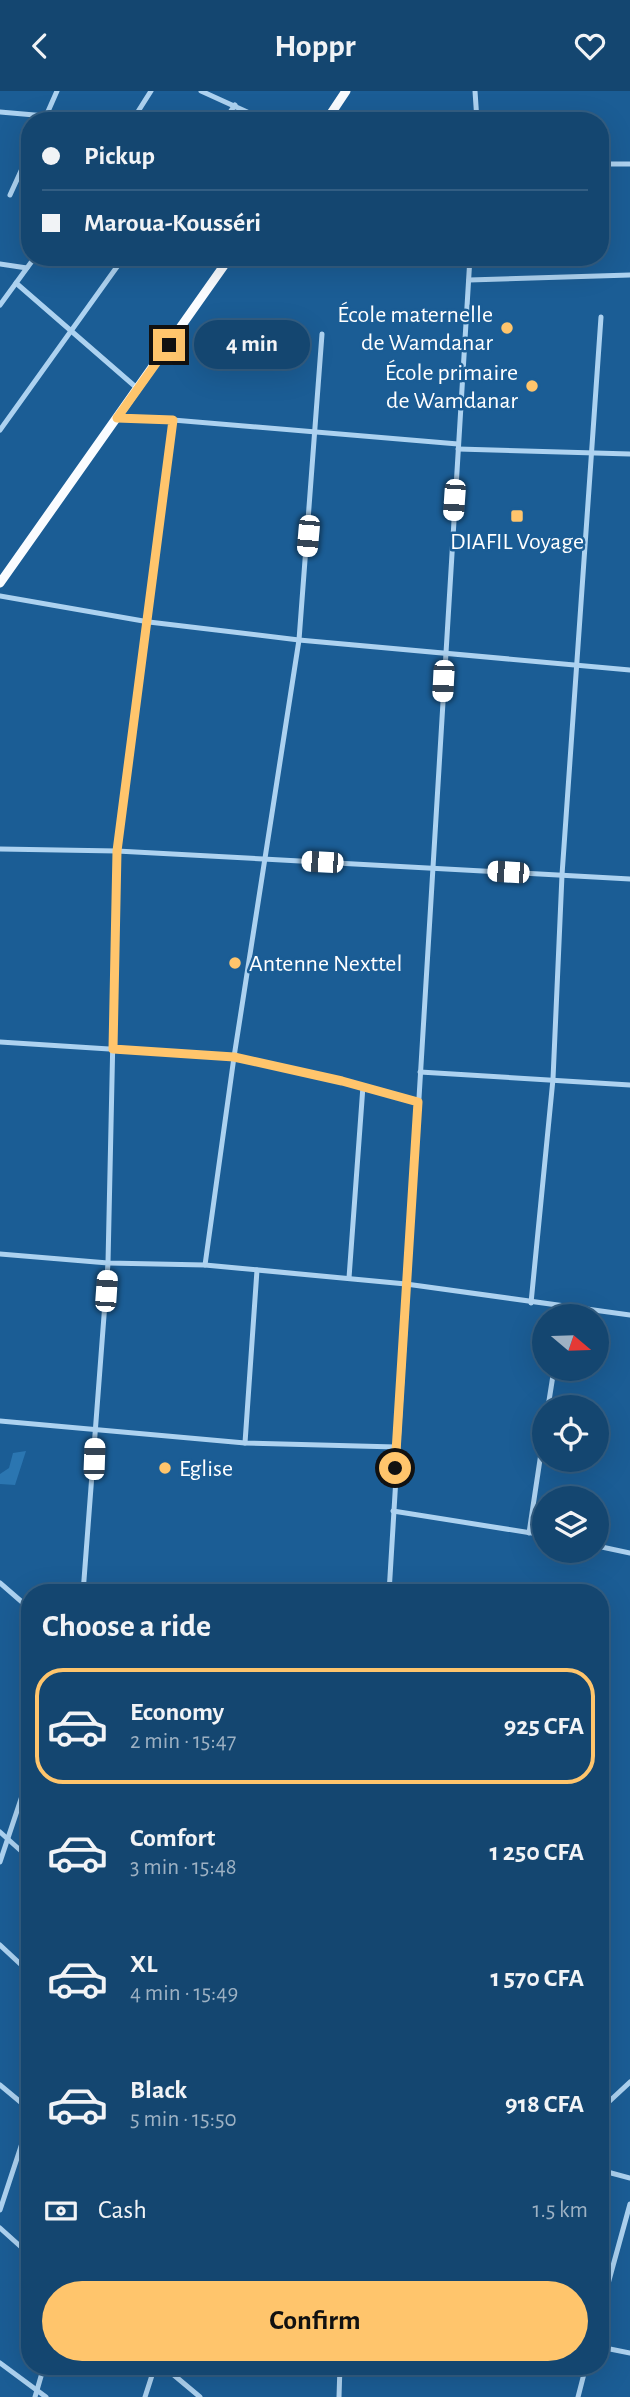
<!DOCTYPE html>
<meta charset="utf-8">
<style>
:root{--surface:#144670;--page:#215078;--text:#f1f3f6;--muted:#9db1c3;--line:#335e83;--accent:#ffc56c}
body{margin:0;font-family:"Alegreya Sans",sans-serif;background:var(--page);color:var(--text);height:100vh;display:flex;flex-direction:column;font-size:26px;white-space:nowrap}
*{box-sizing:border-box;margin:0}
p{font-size:23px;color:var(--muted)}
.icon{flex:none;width:38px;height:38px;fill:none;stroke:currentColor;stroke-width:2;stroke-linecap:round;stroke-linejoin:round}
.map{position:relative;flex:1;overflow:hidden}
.sheet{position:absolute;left:21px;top:1493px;width:588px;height:791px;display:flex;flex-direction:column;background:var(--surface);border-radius:28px;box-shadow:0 7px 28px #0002,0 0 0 2px var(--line)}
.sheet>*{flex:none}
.hud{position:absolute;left:21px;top:21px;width:588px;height:154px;border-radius:28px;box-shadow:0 7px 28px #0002,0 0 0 2px var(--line);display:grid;align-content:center;height:154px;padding:0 21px;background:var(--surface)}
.needle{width:46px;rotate:109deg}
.tools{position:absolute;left:532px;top:1213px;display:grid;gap:14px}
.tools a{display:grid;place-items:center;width:77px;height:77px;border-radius:50%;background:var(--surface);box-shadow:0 7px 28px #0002,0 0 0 2px var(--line);font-size:35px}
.end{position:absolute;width:32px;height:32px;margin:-16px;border:9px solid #ffc56c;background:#111;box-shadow:0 0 0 4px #111}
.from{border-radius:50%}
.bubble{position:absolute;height:49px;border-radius:24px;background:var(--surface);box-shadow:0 7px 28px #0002,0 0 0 2px var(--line);font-size:23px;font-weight:600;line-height:49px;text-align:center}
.car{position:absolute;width:21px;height:42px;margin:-21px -10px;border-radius:9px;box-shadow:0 0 5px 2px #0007;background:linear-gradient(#fff 24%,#345 0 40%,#fff 0 76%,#345 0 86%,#fff 0)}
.hud b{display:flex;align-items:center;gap:24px;height:66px;font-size:26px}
.hud b+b{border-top:2px solid var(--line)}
.hud i{width:18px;height:18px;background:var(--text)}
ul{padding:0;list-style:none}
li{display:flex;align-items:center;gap:21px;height:116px;margin:0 14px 10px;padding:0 7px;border:4px solid transparent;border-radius:28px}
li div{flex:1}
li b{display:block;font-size:26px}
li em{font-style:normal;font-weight:600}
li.on{border-color:var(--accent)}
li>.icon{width:63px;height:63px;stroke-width:1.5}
h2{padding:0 21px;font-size:32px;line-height:84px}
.pay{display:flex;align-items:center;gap:18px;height:77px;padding:0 21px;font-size:26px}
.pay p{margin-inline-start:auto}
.button{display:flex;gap:14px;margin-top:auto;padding:14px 21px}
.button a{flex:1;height:80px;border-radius:42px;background:var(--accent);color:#111;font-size:28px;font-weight:600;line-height:80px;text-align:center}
header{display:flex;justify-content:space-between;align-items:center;height:91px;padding:0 21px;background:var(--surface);font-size:32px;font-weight:600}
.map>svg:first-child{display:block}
.green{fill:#2b76b1}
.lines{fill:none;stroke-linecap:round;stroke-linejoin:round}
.minor{stroke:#add2f0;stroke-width:5}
.trunk{stroke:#fafcff;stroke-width:9}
.route{stroke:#ffc56c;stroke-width:9}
.poi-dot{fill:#ffc56c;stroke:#1b5d95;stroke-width:2.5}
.labels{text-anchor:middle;stroke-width:5;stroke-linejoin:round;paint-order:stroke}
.poi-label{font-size:24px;fill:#fff;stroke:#1b5d95;text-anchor:end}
</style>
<header><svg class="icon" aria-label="back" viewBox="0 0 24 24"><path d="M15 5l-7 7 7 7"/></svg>Hoppr<svg class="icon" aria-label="heart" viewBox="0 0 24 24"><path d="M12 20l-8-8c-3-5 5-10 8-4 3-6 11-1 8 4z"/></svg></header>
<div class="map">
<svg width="630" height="2306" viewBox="0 0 630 2306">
<rect width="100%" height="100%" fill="#1b5d95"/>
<!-- green -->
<polygon class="green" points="26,1360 15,1394 0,1393 0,1383 9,1377 13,1362"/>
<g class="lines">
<!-- minor -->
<g class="minor">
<polyline points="201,0 267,30"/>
<polyline points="475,0 477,30"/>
<polyline points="0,21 46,25 57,0"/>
<polyline points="132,30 151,0"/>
<polyline points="224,30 235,14"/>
<polyline points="555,30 556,25"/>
<polyline points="600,73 630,73"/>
<polyline points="10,104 30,60"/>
<polyline points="0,173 27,177"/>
<polyline points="469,189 630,184"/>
<polyline points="16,192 138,298"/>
<polyline points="0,214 35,166"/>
<polyline points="117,327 173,329 458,353"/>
<polyline points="0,339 124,166"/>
<polyline points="458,358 630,363"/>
<polyline points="0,505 149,531 299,549 630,579"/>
<polyline points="0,758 117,760 630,788"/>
<polyline points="0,951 234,966 342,990 418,1011"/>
<polyline points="420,981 630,994"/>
<polyline points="0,1163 108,1172 205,1174 406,1193 630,1224"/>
<polyline points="205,1174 234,966 299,549 322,243"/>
<polyline points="349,1187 363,995"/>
<polyline points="531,1212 553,988 562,784 601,226"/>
<polyline points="548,1316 554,1278"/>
<polyline points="0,1330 245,1352 396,1356"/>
<polyline points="245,1352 257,1179"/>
<polyline points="393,1420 544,1444"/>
<polyline points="529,1442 544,1342"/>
<polyline points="597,1455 630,1462"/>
<polyline points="0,1492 30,1518"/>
<polyline points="83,1502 108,1172 117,760 173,329"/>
<polyline points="389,1502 470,166"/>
<polyline points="0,1741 30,1768"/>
<polyline points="0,1771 30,1681"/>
<polyline points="0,1854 30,1882"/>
<polyline points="0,1994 30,2019"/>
<polyline points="600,2019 630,1991"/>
<polyline points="600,2079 630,2087"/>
<polyline points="0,2119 30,2028"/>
<polyline points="0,2137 30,2164"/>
<polyline points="600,2222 630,2113"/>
<polyline points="600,2256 630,2262"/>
<polyline points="0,2272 46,2306"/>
<polyline points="163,2275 200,2306"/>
<polyline points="35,2306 44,2275"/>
<polyline points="145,2306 155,2275"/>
<polyline points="339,2306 340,2275"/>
<polyline points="578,2306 586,2275"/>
</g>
<!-- trunk -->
<g class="trunk">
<polyline points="326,30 346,0"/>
<polyline points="0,492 230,166"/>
</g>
</g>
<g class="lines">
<!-- route -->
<polyline class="route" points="169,254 117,327 173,329 117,760 113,958 234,966 342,990 418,1011 395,1377"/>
</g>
<!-- markers -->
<g class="poi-dot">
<circle cx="507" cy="237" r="7"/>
<circle cx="532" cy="295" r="7"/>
<rect x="510" y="418" width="14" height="14" rx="3.5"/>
<circle cx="235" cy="872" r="7"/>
<circle cx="165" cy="1377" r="7"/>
</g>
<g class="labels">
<!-- poi labels -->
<g class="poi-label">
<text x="493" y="231">École maternelle<tspan x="493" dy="28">de Wamdanar</tspan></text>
<text x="518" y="289">École primaire<tspan x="518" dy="28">de Wamdanar</tspan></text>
<text x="517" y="458" text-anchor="middle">DIAFIL Voyage</text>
<text x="249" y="880" text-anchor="start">Antenne Nexttel</text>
<text x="179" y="1385" text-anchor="start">Eglise</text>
</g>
</g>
</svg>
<div class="tools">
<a><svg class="needle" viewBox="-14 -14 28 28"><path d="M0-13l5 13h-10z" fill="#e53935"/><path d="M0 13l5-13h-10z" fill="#9db1c3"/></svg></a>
<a><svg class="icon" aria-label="locate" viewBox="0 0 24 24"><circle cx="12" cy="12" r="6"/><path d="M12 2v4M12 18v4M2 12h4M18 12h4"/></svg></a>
<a><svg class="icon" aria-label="layers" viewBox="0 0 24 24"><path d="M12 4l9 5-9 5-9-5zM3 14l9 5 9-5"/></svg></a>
</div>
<i class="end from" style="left:395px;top:1377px"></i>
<i class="end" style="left:169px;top:254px"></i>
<div class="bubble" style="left:194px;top:229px;width:116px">4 min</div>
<i class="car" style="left:454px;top:409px;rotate:184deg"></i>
<i class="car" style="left:308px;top:445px;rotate:185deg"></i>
<i class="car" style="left:443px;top:590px;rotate:183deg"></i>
<i class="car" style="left:322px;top:771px;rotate:273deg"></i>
<i class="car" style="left:508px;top:781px;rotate:274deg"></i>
<i class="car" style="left:106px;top:1200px;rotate:4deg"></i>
<i class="car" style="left:94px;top:1368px;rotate:2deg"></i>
<div class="hud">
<b><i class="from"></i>Pickup</b>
<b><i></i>Maroua-Kousséri</b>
</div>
<section class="sheet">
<h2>Choose a ride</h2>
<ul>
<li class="on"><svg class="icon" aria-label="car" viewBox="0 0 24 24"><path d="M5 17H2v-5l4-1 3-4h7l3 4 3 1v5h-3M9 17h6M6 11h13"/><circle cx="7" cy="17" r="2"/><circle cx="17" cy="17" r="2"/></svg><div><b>Economy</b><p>2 min · 15:47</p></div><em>925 CFA</em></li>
<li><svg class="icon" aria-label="car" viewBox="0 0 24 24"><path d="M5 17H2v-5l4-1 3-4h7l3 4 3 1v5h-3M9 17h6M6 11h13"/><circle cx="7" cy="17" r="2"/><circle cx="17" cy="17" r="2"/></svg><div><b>Comfort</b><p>3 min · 15:48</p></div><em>1 250 CFA</em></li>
<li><svg class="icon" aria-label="car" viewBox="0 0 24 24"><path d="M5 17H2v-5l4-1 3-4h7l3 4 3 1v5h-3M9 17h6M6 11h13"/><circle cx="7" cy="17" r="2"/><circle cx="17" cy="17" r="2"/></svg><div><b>XL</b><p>4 min · 15:49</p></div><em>1 570 CFA</em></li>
<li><svg class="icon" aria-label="car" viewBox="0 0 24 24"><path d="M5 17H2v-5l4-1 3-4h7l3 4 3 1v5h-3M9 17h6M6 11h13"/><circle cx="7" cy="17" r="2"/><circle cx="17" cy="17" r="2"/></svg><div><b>Black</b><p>5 min · 15:50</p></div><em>918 CFA</em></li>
</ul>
<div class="pay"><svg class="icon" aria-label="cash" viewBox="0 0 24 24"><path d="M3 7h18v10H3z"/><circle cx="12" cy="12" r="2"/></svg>Cash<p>1.5 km</p></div>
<div class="button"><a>Confirm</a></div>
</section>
</div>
